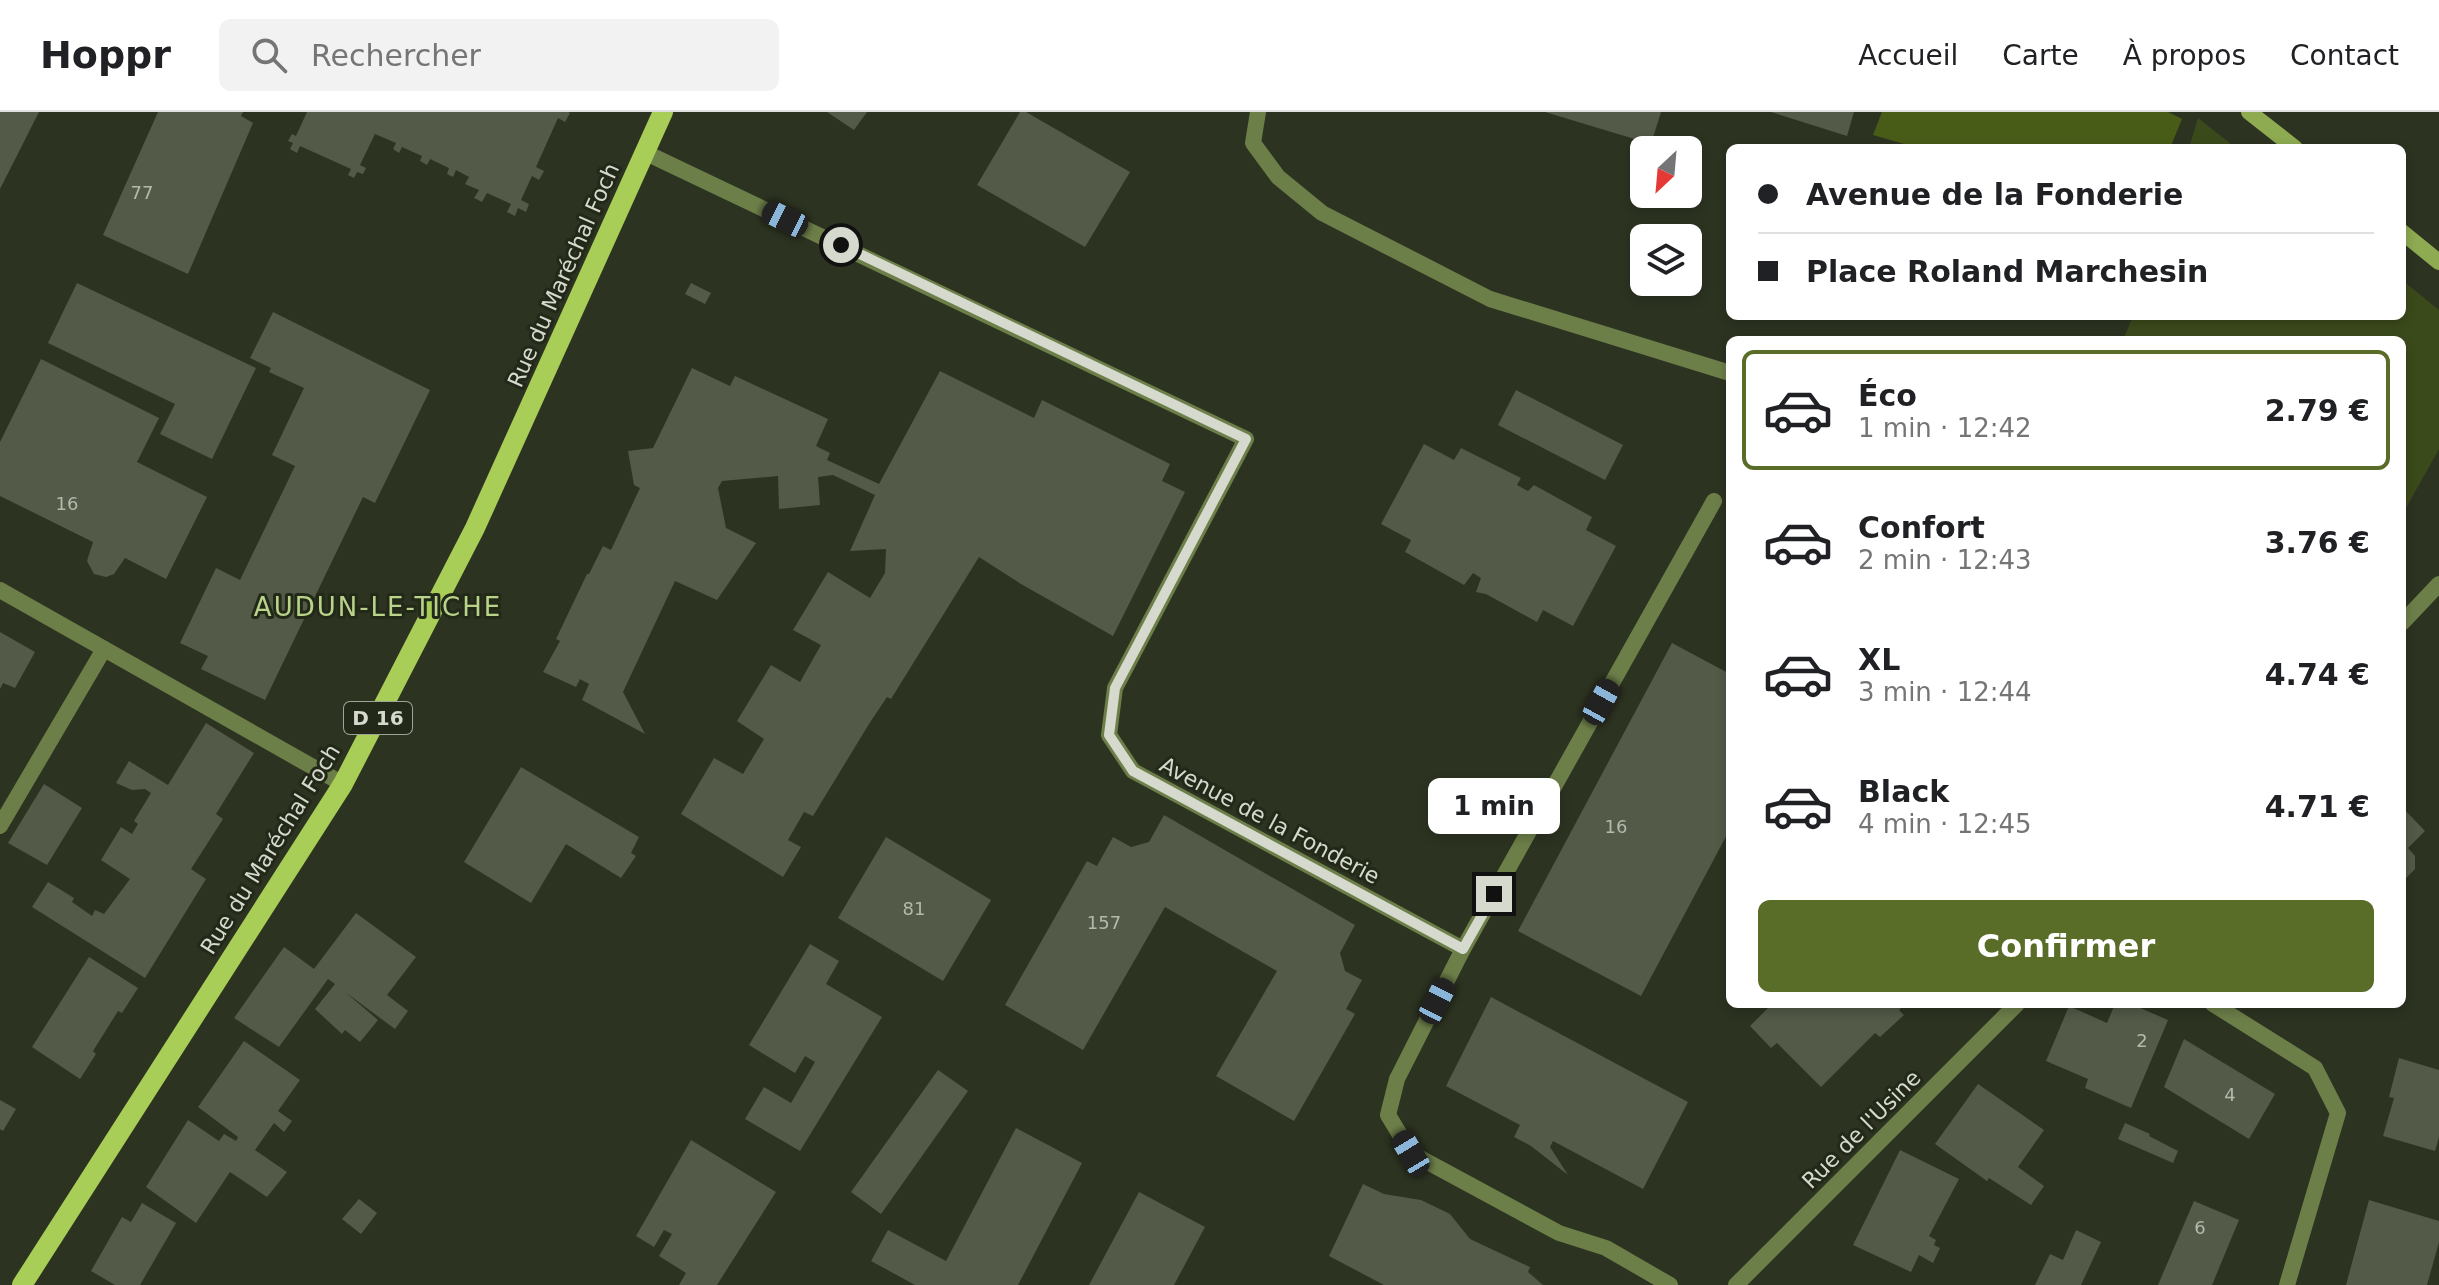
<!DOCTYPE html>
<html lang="fr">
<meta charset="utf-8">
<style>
:root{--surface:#fff;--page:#f2f2f2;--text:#202124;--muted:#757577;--line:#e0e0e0;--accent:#596d28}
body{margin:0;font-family:"DejaVu Sans",sans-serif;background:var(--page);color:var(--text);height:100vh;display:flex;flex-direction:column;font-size:30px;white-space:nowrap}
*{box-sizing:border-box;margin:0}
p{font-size:26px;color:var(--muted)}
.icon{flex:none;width:44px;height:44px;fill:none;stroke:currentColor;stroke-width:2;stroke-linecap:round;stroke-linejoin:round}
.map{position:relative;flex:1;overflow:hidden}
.side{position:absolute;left:1726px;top:224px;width:680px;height:672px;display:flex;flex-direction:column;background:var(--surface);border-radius:12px;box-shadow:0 4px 12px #0003}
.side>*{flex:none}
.banner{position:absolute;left:1726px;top:32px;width:680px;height:176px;border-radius:12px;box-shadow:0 4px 12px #0003;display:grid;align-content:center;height:176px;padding:0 32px;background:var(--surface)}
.needle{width:52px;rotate:206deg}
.fabs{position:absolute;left:1630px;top:24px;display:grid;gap:16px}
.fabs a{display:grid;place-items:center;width:72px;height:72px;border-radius:12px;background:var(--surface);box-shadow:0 4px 12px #0003;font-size:40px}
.end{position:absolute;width:36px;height:36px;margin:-18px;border:10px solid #d5d9ce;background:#111;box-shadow:0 0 0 4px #111}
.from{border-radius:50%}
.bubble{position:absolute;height:56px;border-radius:12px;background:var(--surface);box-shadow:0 4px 12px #0003;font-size:26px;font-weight:800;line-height:56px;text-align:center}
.car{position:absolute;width:24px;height:48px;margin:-24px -12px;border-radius:10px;box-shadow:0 0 6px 2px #0007;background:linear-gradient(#222 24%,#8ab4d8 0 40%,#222 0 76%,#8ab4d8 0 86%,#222 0)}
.banner b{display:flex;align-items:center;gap:28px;height:76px;font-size:30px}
.banner b+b{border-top:2px solid var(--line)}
.banner i{width:20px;height:20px;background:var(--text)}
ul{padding:14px 0 0;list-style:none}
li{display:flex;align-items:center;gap:24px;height:120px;margin:0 16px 12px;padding:0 16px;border:4px solid transparent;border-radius:12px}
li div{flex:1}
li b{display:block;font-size:30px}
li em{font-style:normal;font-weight:800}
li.on{border-color:var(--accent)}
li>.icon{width:72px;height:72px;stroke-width:1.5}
.action{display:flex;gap:16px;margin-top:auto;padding:16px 32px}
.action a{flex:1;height:92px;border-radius:12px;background:var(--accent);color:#fff;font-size:32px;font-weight:800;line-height:92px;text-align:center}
header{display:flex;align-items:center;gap:48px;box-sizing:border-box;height:112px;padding:0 40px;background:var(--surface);border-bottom:2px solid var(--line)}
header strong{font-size:38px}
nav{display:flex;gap:44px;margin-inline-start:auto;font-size:28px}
.search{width:560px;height:72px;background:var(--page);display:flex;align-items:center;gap:20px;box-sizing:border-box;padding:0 28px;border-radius:12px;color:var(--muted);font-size:30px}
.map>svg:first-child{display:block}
.green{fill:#3b4a1b}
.water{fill:#485c18}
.building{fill:#535a47}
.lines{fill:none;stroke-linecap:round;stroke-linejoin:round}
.service{stroke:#6d7f49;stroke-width:16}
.minor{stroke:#6d7f49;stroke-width:16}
.secondary{stroke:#8eab52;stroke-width:16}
.primary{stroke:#a8ce57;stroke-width:20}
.route{stroke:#d5d9ce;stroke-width:10}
.labels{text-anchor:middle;stroke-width:6;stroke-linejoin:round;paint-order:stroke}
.number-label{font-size:18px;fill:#b4b9ac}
.shield{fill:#232918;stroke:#a0a497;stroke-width:2}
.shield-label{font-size:20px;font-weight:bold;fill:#d5d9ce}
.street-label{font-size:22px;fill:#d5d9ce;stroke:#232918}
.quarter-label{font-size:26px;letter-spacing:2px;fill:#b9d38a;stroke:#232918}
</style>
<header>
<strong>Hoppr</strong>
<div class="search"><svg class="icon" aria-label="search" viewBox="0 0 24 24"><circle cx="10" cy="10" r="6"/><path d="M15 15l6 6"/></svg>Rechercher</div>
<nav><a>Accueil</a><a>Carte</a><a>À propos</a><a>Contact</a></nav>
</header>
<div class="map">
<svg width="2439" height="1173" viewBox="0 0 2439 1173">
<rect width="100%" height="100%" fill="#2d3321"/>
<!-- green -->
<g class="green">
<polygon points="2198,6 2236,36 2189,36"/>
<polygon points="2402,168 2439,198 2439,337 2402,403 2402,228 2123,228 2133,204 2402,204"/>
</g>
<!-- water -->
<polygon class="water" points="1882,0 2168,0 2182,7 2170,36 1918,36 1873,23"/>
<!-- building -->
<g class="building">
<polygon points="0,0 39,0 0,77"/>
<polygon points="158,0 243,0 241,4 253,11 188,162 103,123"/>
<polygon points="307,0 568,0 570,1 565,10 558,6 536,55 544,59 539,68 532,64 521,88 529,92 526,100 518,96 515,104 507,100 511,92 487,81 482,90 474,86 479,78 465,72 469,65 456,58 453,65 447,62 449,56 430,47 427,53 420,49 422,44 402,35 399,41 393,37 396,31 375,22 360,53 366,56 363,62 357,60 354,66 348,63 351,57 300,34 297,41 290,37 293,31 288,29 292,22 296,24"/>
<polygon points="827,0 867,0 854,18"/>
<polygon points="1020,0 1026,0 1130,60 1085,135 977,73"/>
<polygon points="1545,0 1661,0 1651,32"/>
<polygon points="1771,0 1854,0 1847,24"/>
<polygon points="77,171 256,256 212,347 160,322 175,292 48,231"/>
<polygon points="691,171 711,181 705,192 685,182"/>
<polygon points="273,200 430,278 375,391 363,385 265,588 201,557 208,544 180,531 216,456 240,468 295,354 272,343 304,276 269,260 271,256 250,246"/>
<polygon points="41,247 159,306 137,350 207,385 166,467 125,446 114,462 106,465 94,462 87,449 93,430 0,384 0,330"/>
<polygon points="692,256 730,274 735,264 828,307 816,334 830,341 827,348 879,372 940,259 1034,306 1042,288 1170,352 1162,369 1185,380 1113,524 1021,472 979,445 891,587 887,585 869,612 813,704 804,700 788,728 801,735 783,765 681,702 714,646 743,662 764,627 737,609 771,553 800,570 821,533 793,518 828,460 870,486 885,461 886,437 850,439 875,383 833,363 818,365 820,393 779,397 778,364 722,369 718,376 726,416 756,431 717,488 675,469 623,580 645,622 582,588 589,572 580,567 576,575 543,560 560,529 556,527 587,462 589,462 603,434 611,438 640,376 634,373 628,339 653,336"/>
<polygon points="1516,278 1623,333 1605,368 1498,313"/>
<polygon points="1424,332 1454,348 1461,336 1521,366 1517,373 1528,379 1534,373 1592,405 1586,418 1616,434 1573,514 1543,498 1537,510 1486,482 1476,480 1481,466 1473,461 1464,473 1405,440 1411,428 1381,412"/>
<polygon points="0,520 35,540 15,576 3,571 0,577"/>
<polygon points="1672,531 1730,562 1730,717 1641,884 1518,819"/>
<polygon points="206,611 254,641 216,702 223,707 191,757 206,767 145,866 32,795 48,770 74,786 72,790 92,804 95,798 104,802 130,767 101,748 121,715 132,722 138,712 134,709 151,681 145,677 132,678 116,671 129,649 168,673"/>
<polygon points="521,655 639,725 631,741 636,744 621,766 566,732 531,791 464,750"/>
<polygon points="44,672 82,696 47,753 8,731"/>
<polygon points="2402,695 2425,719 2408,736 2415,744 2415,757 2402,770"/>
<polygon points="1164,703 1355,813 1340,841 1345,859 1362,868 1346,897 1355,902 1294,1009 1216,964 1277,859 1165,795 1083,938 1005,893 1087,749 1097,754 1113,725 1131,735 1149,730"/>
<polygon points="886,725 991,788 943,869 838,806"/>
<polygon points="356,801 416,845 387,883 408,899 395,917 345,880 378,908 360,930 345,918 342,922 315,897 335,872 328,867 279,935 234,906 284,835 314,857"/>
<polygon points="810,832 839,849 826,872 882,905 800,1039 745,1007 764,975 791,991 815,950 805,944 795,961 749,933"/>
<polygon points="89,845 138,876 122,901 118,899 93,939 96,942 80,967 32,935"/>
<polygon points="1491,885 1688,990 1643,1077 1553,1029 1550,1035 1568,1063 1531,1034 1514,1025 1520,1013 1446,974"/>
<polygon points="1772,892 1905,892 1899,898 1904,903 1880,925 1875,921 1821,975 1777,931 1771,936 1750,914"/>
<polygon points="2115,892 2131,892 2168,908 2131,996 2085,976 2088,967 2046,949 2069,894 2107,911"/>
<polygon points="2184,927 2275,982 2249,1027 2164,975"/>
<polygon points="244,929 300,968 278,999 292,1009 284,1020 274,1011 255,1038 287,1060 267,1085 230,1060 196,1111 146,1075 188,1008 219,1029 224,1022 236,1029 238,1025 198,995"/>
<polygon points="2399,946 2439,958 2439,1025 2435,1039 2383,1024 2394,986 2389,985"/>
<polygon points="938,958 968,979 881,1102 851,1080"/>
<polygon points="1978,972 2044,1018 2018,1055 2044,1074 2031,1093 1989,1066 1987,1069 1935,1032"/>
<polygon points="0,988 16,997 3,1019 0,1017"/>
<polygon points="2125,1011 2150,1022 2149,1024 2178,1039 2173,1051 2118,1027"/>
<polygon points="1016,1016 1082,1051 1018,1173 915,1173 871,1149 888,1118 946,1149"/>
<polygon points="691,1028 776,1080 717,1173 679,1173 686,1161 659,1144 672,1122 664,1118 654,1135 636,1124"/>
<polygon points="1900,1038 1959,1067 1929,1124 1936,1128 1934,1133 1940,1136 1933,1151 1919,1143 1911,1160 1853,1133"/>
<polygon points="1363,1072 1384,1082 1421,1088 1450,1102 1470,1127 1530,1155 1528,1160 1543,1173 1384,1173 1329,1144"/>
<polygon points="1139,1080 1205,1115 1174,1173 1089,1173"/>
<polygon points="359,1087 377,1101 361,1122 342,1107"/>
<polygon points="2369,1088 2439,1109 2439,1130 2427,1173 2346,1173"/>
<polygon points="2194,1089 2239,1108 2212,1173 2158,1173"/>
<polygon points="142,1091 176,1111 140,1173 115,1173 91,1159 122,1105 131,1110"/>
<polygon points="2076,1118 2101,1130 2081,1173 2035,1173 2050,1142 2063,1148"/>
</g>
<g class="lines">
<!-- service -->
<g class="service">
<polyline points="1258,0 1253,31 1278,65 1322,101 1490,187 1730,261"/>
<polyline points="0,478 343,672"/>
<polyline points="0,714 104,537"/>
</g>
<!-- minor -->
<g class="minor">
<polyline points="644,40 1246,327 1115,576 1109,623 1133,659 1463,837 1397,967 1388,1003 1411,1041 1559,1121 1606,1136 1670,1173"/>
<polyline points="2402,511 2439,472"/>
<polyline points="1463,837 1714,389"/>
<polyline points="2213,892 2315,956 2338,1001 2287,1173"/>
<polyline points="1736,1173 2017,892"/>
</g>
<!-- secondary -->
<g class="secondary">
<polyline points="2249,0 2295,36"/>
<polyline points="2402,120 2439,150"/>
</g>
<!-- primary -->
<polyline class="primary" points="22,1173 343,672 475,416 663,0"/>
</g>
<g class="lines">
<!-- route -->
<polyline class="route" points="841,133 1246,327 1115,576 1109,623 1133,659 1463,837 1494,782"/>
</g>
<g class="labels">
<!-- number labels -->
<g class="number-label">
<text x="142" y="87">77</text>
<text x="67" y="398">16</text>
<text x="1616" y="721">16</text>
<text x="914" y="803">81</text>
<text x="1104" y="817">157</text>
<text x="2142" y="935">2</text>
<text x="2230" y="989">4</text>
<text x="2200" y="1122">6</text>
</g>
<!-- shield labels -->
<rect class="shield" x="344" y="590" width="68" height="32" rx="6"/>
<g class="shield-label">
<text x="378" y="613">D 16</text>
</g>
<!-- street labels -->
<g class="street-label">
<text transform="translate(563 163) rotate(-66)" y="8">Rue du Maréchal Foch</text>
<text transform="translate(1270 708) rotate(28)" y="8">Avenue de la Fonderie</text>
<text transform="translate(270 737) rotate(-58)" y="8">Rue du Maréchal Foch</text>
<text transform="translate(1861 1017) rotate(-45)" y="8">Rue de l'Usine</text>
</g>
<!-- quarter labels -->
<g class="quarter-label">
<text x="378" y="504">AUDUN-LE-TICHE</text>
</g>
</g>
</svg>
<div class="fabs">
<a><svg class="needle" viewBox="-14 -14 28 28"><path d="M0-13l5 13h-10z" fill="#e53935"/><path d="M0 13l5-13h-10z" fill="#757577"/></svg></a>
<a><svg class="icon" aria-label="layers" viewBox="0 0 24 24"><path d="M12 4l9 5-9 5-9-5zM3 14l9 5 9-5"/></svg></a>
</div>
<i class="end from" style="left:841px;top:133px"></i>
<i class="end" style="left:1494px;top:782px"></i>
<div class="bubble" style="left:1428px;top:666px;width:132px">1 min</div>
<i class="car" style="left:785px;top:107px;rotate:296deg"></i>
<i class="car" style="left:1601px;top:590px;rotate:29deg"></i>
<i class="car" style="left:1437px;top:889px;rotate:27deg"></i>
<i class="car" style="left:1411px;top:1041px;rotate:329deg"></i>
<div class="banner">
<b><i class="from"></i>Avenue de la Fonderie</b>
<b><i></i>Place Roland Marchesin</b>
</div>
<section class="side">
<ul>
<li class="on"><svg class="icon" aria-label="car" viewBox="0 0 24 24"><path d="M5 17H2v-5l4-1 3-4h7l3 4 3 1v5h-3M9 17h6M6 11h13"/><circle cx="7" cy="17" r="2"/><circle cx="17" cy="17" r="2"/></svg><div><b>Éco</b><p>1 min · 12:42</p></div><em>2.79 €</em></li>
<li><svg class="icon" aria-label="car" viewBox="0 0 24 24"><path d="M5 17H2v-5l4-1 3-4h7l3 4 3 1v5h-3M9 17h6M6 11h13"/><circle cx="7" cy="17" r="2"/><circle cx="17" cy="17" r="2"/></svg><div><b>Confort</b><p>2 min · 12:43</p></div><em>3.76 €</em></li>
<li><svg class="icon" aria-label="car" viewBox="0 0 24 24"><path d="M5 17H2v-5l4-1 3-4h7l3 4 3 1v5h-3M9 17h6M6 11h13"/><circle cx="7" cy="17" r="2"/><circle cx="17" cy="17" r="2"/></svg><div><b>XL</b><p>3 min · 12:44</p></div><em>4.74 €</em></li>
<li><svg class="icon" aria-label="car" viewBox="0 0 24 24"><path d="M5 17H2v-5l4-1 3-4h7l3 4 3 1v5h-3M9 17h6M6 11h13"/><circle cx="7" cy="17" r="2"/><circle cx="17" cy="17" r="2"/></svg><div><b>Black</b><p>4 min · 12:45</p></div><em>4.71 €</em></li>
</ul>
<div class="action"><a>Confirmer</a></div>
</section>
</div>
